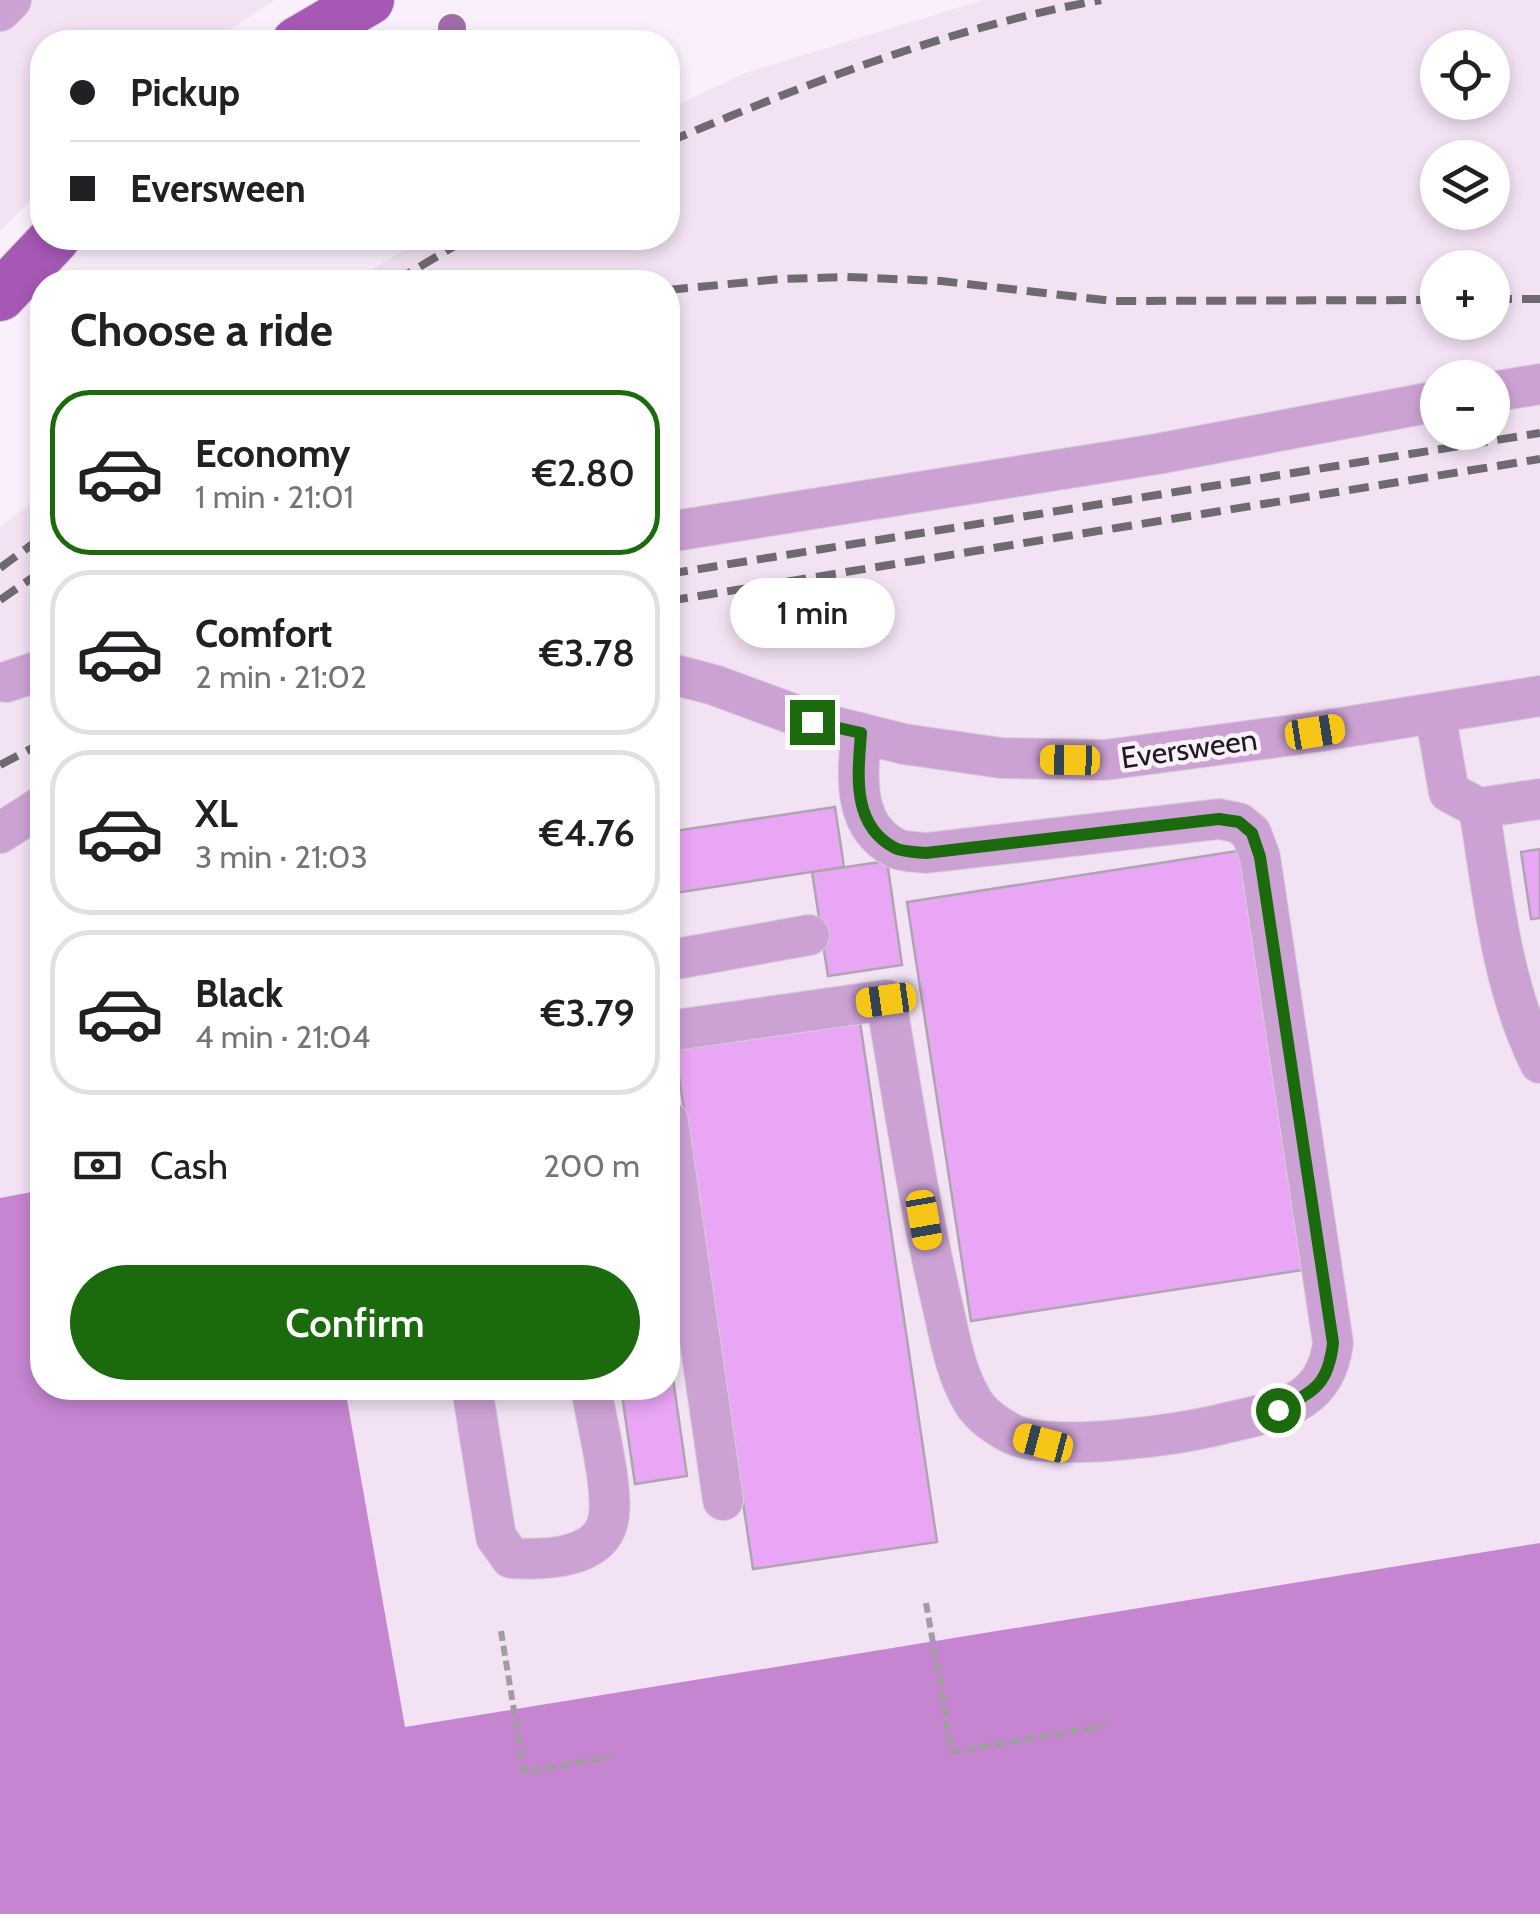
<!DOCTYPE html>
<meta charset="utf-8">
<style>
:root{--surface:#fff;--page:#f6f6f6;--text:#202124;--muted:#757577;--line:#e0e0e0;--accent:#1b6a0d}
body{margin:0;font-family:Cabin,sans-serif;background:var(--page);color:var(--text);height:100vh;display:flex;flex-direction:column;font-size:38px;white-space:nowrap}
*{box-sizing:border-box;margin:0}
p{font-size:32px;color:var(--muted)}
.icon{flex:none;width:55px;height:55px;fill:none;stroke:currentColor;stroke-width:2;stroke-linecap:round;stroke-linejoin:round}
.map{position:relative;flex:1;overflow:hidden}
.panel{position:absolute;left:30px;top:270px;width:650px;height:1130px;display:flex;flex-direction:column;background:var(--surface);border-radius:40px;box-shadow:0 5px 15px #0003}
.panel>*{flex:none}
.banner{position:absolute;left:30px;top:30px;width:650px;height:220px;border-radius:40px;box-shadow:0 5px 15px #0003;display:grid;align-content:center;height:220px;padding:0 40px;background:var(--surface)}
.buttons{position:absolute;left:1420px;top:30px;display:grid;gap:20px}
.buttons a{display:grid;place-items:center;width:90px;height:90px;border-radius:50%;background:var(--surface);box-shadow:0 5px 15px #0003;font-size:50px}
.end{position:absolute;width:45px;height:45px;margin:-22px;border:12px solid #1b6a0d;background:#fff;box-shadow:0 0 0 5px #fff}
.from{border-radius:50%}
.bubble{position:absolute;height:70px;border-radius:35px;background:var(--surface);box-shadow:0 5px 15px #0003;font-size:32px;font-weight:600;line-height:70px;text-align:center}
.car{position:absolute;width:30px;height:60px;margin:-30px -15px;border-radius:12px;box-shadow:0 0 8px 2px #0007;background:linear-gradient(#f5c518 24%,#345 0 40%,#f5c518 0 76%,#345 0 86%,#f5c518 0)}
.banner b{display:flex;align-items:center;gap:35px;height:95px;font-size:38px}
.banner b+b{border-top:2px solid var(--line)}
.banner i{width:25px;height:25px;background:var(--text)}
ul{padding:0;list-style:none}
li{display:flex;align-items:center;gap:30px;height:165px;margin:0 20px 15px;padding:0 20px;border:5px solid var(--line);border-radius:40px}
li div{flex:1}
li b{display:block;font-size:38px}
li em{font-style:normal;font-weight:600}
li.current{border-color:var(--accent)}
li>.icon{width:90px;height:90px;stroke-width:1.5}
h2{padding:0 40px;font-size:45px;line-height:120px}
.pay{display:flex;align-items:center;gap:25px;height:110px;padding:0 40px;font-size:38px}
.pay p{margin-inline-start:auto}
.button{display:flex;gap:20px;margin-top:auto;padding:20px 40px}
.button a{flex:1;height:115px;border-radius:60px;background:var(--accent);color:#fff;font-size:40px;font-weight:600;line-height:115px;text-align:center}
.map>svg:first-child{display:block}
.built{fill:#f2e2f4;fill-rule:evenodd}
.water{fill:#c585d1}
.building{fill:#e8a6f4;stroke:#afa5b1;stroke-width:2.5}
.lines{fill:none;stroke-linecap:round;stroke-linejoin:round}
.minor-casing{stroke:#d7ced9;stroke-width:42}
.major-casing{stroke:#d7ced9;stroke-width:52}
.path{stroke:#a49ca5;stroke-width:6;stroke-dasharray:10 5;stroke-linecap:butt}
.minor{stroke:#cca2d4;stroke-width:40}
.major{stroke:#a658b5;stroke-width:50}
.rail{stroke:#6f6970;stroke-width:8;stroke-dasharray:20 10;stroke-linecap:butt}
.tree{fill:#9f6ca7}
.route{stroke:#1b6a0d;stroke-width:12}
.labels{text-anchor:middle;stroke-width:9;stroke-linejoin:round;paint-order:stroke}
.street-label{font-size:30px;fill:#1e1a1f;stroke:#faf0fc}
</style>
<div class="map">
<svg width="1540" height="1914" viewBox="0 0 1540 1914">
<rect width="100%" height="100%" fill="#faf0fc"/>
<!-- built -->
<g class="built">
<polygon points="0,0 275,0 211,42 42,42 42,189 0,231"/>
<path d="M 983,0 L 1540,0 L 1540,1543 L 404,1728 L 345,1388 L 668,1388 L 668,282 L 351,282 L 424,238 L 668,238 L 668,110 L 745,73 ZM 1438,48 L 1492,48 L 1492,102 L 1438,102 ZM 1438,158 L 1492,158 L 1492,212 L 1438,212 ZM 1438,268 L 1492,268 L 1492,322 L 1438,322 ZM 1438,378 L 1492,378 L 1492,432 L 1438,432 Z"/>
<polygon points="42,496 42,1190 0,1198 0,526"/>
</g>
<!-- water -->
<polygon class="water" points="42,1190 42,1388 345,1388 405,1727 1540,1543 1540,1914 0,1914 0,1198"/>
<!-- building -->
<g class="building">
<polygon points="835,807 844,867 668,894 668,832"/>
<polygon points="1540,849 1540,918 1531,919 1521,852"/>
<polygon points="1244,850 1309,1269 971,1321 907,902"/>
<polygon points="887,861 902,965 828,976 812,872"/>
<polygon points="860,1022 937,1542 753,1569 675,1050"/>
<polygon points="668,1344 687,1476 635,1484 621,1388 668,1388"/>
</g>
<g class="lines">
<defs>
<g id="minor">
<polyline points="0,11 11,0"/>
<polyline points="1492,392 1540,384"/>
<polyline points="668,532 1157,454 1438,401"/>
<polyline points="668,673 714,685 812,721 904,744 1001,758 1105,760 1315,732 1540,696"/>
<polyline points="6,682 42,670"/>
<polyline points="1435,713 1449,792 1479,808 1540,799"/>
<path d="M 1479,808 C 1493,894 1501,984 1540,1063"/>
<polyline points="0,833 42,806"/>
<polyline points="668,958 676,959 809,935"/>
<path d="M 668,1031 L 886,1000 C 903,1099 918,1200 941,1299 C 949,1332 954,1370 972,1400 C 980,1415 997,1426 1012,1434 C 1052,1453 1177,1435 1222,1424 C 1275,1411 1325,1407 1333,1343 L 1260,857 L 1251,833 L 1239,823 L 1219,819 L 926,853 C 917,852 903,852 895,848 C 851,825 858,774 861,733"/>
<polyline points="668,1121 723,1500"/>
<path d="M 472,1388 L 496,1537 L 511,1558 C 541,1560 599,1560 608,1521 C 615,1492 596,1420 591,1388"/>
</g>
<g id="major">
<polyline points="297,42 369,0"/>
<polyline points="0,296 55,238"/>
</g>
</defs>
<!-- minor casing -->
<use href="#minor" class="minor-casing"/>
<!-- major casing -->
<use href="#major" class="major-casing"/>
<!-- path -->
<g class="path">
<polyline points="926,1603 952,1752 1106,1726"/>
<polyline points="501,1631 524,1772 609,1757"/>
</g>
<!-- minor -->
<use href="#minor" class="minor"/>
<!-- major -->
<use href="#major" class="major"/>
<!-- rail -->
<g class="rail">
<path d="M 668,142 C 808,83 951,27 1101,0"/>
<polyline points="394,282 468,238"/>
<polyline points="668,290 780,279 847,277 941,281 1113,301 1438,300"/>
<polyline points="1492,299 1540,299"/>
<polyline points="0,568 42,537"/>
<polyline points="668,574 1540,433"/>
<polyline points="0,600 42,571"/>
<polyline points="668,601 1540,459"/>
<polyline points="0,765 42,743"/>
</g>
</g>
<!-- trees -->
<circle class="tree" cx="452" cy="28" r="14"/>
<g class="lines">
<!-- route -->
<path class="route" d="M 812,722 L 861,733 C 858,774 851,825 895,848 C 903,852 917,852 926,853 L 1219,819 L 1239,822 L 1252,833 L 1260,857 L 1333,1343 C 1328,1386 1314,1391 1278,1410"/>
</g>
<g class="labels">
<!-- street labels -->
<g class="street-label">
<text transform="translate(1189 749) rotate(-8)" y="10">Eversween</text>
</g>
</g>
</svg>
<div class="buttons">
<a><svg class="icon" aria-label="locate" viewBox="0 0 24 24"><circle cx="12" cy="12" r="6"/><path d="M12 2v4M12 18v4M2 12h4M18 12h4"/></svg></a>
<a><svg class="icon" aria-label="layers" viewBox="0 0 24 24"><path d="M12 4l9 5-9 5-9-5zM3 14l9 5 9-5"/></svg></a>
<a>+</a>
<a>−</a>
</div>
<i class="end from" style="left:1278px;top:1410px"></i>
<i class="end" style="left:812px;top:722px"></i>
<div class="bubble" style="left:730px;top:578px;width:165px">1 min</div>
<i class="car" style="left:1315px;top:732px;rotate:81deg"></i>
<i class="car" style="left:1070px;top:760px;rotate:271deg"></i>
<i class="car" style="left:886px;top:1000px;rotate:262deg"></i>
<i class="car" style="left:924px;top:1220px;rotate:170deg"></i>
<i class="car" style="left:1043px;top:1443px;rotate:285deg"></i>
<div class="banner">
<b><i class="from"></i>Pickup</b>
<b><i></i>Eversween</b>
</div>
<section class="panel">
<h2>Choose a ride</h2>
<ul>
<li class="current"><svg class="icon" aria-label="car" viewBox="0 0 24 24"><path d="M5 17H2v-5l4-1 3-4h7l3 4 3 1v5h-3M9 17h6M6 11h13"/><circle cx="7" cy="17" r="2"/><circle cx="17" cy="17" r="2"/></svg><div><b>Economy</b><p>1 min · 21:01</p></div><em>€2.80</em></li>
<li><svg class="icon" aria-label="car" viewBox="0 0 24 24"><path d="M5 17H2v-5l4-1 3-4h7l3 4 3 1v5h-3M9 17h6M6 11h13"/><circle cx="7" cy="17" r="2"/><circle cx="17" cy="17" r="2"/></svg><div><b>Comfort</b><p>2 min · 21:02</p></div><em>€3.78</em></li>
<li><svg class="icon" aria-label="car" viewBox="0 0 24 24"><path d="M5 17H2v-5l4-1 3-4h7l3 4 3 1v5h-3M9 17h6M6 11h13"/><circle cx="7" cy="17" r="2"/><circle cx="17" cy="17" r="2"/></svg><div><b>XL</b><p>3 min · 21:03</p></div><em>€4.76</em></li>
<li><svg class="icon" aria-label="car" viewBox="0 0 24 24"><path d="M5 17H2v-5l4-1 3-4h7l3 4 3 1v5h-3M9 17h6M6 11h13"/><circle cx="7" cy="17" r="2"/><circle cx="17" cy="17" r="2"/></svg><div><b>Black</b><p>4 min · 21:04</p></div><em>€3.79</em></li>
</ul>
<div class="pay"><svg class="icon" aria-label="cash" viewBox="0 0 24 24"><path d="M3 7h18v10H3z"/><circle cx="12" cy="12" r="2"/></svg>Cash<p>200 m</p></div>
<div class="button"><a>Confirm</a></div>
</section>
</div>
